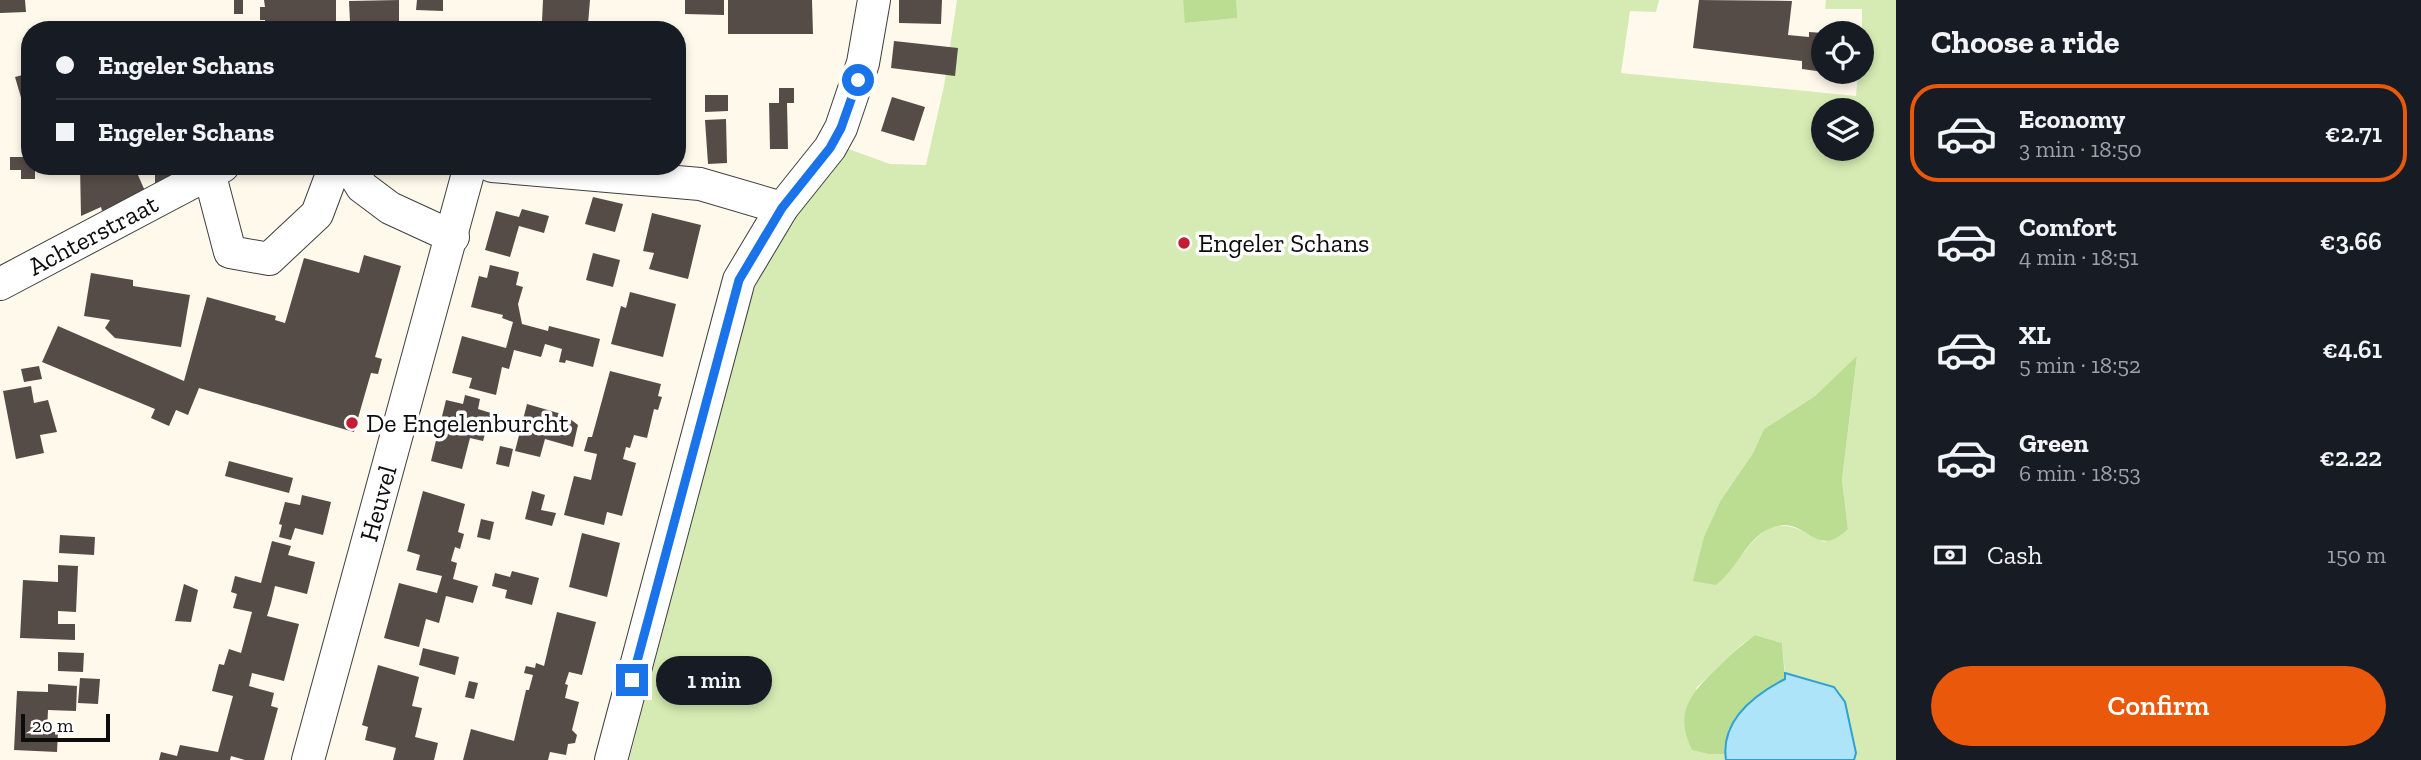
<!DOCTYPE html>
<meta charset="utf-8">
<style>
:root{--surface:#171b24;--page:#242831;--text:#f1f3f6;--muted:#9ea1a6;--line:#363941;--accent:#ea580c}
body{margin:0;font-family:"Zilla Slab",serif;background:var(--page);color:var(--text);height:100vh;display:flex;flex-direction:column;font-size:26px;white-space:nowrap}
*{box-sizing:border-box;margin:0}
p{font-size:23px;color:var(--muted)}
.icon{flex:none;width:38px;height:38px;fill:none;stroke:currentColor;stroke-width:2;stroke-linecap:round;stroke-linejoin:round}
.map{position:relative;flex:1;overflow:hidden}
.sheet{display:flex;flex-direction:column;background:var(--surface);width:525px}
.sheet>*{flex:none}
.banner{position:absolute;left:21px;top:21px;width:665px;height:154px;border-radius:28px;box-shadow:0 4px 10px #0003;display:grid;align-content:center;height:154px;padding:0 35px;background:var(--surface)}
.controls{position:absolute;left:1811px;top:21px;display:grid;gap:14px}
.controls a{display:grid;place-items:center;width:63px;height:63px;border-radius:50%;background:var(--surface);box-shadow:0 4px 10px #0003;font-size:35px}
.scale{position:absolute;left:21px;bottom:18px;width:89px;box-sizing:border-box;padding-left:7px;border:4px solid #0c0c0c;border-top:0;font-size:19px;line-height:24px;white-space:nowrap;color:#0c0c0c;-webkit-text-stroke:5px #fff;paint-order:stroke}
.end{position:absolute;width:32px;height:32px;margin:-16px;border:9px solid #1a73e8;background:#fff;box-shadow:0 0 0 4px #fff}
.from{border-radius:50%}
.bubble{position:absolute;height:49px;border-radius:24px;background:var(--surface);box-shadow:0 4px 10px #0003;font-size:23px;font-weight:600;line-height:49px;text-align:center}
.banner b{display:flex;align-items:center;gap:24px;height:66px;font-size:26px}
.banner b+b{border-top:2px solid var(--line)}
.banner i{width:18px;height:18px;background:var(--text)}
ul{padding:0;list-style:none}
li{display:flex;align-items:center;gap:21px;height:98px;margin:0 14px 10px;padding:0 21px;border:4px solid transparent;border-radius:28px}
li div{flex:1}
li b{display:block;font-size:26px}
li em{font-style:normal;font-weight:600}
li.selected{border-color:var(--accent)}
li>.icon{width:63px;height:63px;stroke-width:1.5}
h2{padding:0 35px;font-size:32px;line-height:84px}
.pay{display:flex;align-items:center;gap:18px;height:77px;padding:0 35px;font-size:26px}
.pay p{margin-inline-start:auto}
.primary-button{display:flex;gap:14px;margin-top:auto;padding:14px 35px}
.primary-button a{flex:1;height:80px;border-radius:42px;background:var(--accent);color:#fff;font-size:28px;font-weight:600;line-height:80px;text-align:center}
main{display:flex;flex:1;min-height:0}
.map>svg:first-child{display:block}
.green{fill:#d5ebb3;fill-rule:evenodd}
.forest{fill:#badd91}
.water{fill:#ade4fa;stroke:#2fa1d5;stroke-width:2}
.building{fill:#554c48}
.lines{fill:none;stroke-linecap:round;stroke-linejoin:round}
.minor-casing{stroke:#3f3f3f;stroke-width:34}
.minor{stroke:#fff;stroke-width:32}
.route{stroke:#1a73e8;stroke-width:9}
.poi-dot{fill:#c41c33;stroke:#fff;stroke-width:2.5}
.labels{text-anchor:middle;stroke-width:7;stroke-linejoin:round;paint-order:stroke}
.street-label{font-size:26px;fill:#0c0c0c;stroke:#fff}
.poi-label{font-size:26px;fill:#0c0c0c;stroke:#fff;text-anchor:start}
</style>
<main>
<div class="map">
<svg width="1896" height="760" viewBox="0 0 1896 760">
<rect width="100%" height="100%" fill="#fff9eb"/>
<!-- green -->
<path class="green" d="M 957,0 L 1183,0 L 1186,23 L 1236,18 L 1236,0 L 1659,0 L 1656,12 L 1630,11 L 1621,73 L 1856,96 L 1858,72 L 1862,72 L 1862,9 L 1825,9 L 1826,0 L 1896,0 L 1896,760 L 1854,760 C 1858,737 1842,708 1834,687 L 1785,673 L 1782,643 L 1755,635 L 1741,645 L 1696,688 L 1709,754 L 1725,754 L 1726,760 L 629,760 L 746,309 L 784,219 L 843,147 L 890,164 L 926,165 L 944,86 ZM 1824,110 L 1862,110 L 1862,149 L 1824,149 ZM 1857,357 L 1842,480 L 1848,529 L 1824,542 C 1786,522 1773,515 1744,552 L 1721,500 L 1753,453 L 1764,429 L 1815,396 Z"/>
<!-- forest -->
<g class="forest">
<polygon points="1183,0 1236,0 1237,18 1185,23"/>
<path d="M 1857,356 L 1842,480 L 1848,529 C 1813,563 1806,511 1769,529 C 1746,539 1737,569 1716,585 L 1693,581 L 1704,537 L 1721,500 L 1753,453 L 1764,429 L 1815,396 Z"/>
<path d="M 1755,635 L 1782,643 L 1785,679 L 1757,696 L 1728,730 L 1725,754 L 1709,754 L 1692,750 C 1674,713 1690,694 1717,668 C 1729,656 1741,645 1755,635 Z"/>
</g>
<!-- water -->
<path class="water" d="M 1785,673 L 1834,687 L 1845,702 L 1856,753 L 1854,760 L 1726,760 C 1720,720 1754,695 1785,679 Z"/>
<!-- building -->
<g class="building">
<polygon points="0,0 25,0 26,12 0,13"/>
<rect x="234" y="0" width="9" height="14"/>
<polygon points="264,0 336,0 336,23 350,22 349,1 399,0 399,30 265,30 265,20 260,20 260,7 265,7"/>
<polygon points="417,0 443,0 443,11 416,10"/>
<polygon points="543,0 590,0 588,24 542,21"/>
<polygon points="685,0 724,0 724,15 685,14"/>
<polygon points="728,0 812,0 813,34 728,34"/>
<polygon points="899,0 942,0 941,24 899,23"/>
<polygon points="1699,0 1792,1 1788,35 1809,37 1809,32 1824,33 1824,72 1802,69 1802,61 1693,48"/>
<rect x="416" y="21" width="14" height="9"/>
<polygon points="894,41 958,48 955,76 891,68"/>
<polygon points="30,73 30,110 25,111 15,77"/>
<polygon points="779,88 794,88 794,103 787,103 788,149 770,149 769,103 779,103"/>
<polygon points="705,95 728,95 728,111 705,112"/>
<polygon points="892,97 925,107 914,141 881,131"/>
<polygon points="726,119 727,163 708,164 705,120"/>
<polygon points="10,157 30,157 30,166 35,166 35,179 21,179 21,170 10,170"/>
<polygon points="80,166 114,166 114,173 134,166 145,191 102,211 101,207 81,216"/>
<polygon points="155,166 175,166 175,177 155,186"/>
<polygon points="593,197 623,204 615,232 585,224"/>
<polygon points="522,209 549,216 544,233 519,226 510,257 485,250 496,211 519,217"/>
<polygon points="652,213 701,225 688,279 649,269 654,253 643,251"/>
<polygon points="593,253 620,260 613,287 586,280"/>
<polygon points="364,255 401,266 375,357 382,359 378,374 371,373 354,432 199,388 188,415 176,410 169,426 151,418 155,409 42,362 58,326 184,381 207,297 276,316 275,320 285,323 304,258 359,273"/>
<polygon points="490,265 519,272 516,285 523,287 518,304 522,324 548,331 549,326 600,339 593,367 566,360 565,363 559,362 562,349 545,344 541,357 514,350 509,369 502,367 496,395 469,388 472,378 452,373 462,336 506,348 513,322 502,318 503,315 471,307 479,276 487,278"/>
<polygon points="91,273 133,280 133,286 190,295 181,347 115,338 105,328 110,320 84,316"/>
<polygon points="630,292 676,304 663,357 611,344 621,306 626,308"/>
<polygon points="39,366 42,379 24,382 21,369"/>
<polygon points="610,371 661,384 658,396 662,397 658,410 654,409 647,438 634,435 630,448 626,447 623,459 636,463 622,516 607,512 604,525 564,515 574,476 591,480 597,454 584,451 588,437 592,437"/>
<polygon points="31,386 34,403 48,400 57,432 40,435 44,453 16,459 3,391"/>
<polygon points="465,395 480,399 478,409 491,413 483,441 470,438 462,469 431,461 446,400 463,404"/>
<polygon points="527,404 565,415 578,425 573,447 545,439 540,457 515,451"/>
<polygon points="500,446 513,449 509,467 496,464"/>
<polygon points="229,461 293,478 289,493 225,476"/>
<polygon points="423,491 465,504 458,532 464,534 460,549 455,547 451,561 457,563 453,579 478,586 473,603 446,596 439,623 426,619 419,647 384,638 399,583 437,593 442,576 416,570 420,555 407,551"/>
<polygon points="532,491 545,495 541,510 556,513 552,526 525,519"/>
<polygon points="302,495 331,502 323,535 295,528 291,540 279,537 282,525 279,524 285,502 300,505"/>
<polygon points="481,519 494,522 490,540 477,537"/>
<polygon points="582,533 620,543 607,597 569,587"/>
<polygon points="60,535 95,537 94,555 59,553"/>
<polygon points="272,541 291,546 288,555 315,562 307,594 275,586 271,603 267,616 299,624 284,681 252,673 249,686 274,693 271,706 278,708 264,760 245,760 231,756 230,760 159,760 161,752 177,756 180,745 218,752 233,696 212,691 219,664 224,665 229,649 241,653 252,612 233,608 237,594 231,592 235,576 261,583"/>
<polygon points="58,565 78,566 76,612 58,611 58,624 75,624 75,640 20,638 23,580 58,582"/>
<polygon points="512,571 539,578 532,605 505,598 507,590 492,586 495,573 510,577"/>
<polygon points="184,584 198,590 191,622 175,621"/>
<polygon points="557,612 596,622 582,675 569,672 565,684 568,685 565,698 579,702 572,730 577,735 575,743 568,744 566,755 550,752 548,760 463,760 471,729 514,741 526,690 529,690 533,675 524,673 526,666 535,668 536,663 544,666"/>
<polygon points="423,648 459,657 455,675 419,665"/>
<polygon points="58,652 84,653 83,672 58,671"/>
<polygon points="378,665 419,677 412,706 422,708 415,737 438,743 434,760 393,760 396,748 365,740 368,727 362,725"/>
<polygon points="80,678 100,679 98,704 78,703"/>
<polygon points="469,681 478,683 474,699 465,697"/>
<polygon points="48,684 77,686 76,711 48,710 47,732 58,732 57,752 14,750 17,691 48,692"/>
</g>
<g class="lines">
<defs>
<g id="minor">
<polyline points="349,166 362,187 390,208 453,237"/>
<polyline points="492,166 700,184 782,208"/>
<polyline points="209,172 230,252 269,259 317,214 335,166"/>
<path id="s1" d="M 0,284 L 223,166"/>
<path id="s2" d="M 308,760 L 470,166"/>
<polyline points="611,760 739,280 782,208 830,148 841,128 863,63 874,0"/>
</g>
</defs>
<!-- minor casing -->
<use href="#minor" class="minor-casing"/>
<!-- minor -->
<use href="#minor" class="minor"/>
</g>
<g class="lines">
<!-- route -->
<polyline class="route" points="632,680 739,280 782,208 830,148 841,128 858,80"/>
</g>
<!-- markers -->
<g class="poi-dot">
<circle cx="1184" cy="243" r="7"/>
<circle cx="352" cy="423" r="7"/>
</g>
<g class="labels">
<!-- street labels -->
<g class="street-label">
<text dy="9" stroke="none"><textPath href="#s1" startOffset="105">Achterstraat</textPath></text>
<text dy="9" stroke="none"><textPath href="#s2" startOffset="266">Heuvel</textPath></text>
</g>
<!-- poi labels -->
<g class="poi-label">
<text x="1198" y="252">Engeler Schans</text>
<text x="366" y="432">De Engelenburcht</text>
</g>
</g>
</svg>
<div class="controls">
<a><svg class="icon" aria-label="locate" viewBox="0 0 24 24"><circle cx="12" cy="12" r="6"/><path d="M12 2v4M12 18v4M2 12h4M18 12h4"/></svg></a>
<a><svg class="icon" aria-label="layers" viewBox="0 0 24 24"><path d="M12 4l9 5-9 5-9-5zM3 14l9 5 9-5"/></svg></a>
</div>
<div class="scale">20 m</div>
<i class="end from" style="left:858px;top:80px"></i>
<i class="end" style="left:632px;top:680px"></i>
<div class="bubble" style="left:656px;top:656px;width:116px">1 min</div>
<div class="banner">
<b><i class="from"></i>Engeler Schans</b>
<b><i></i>Engeler Schans</b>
</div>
</div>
<section class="sheet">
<h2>Choose a ride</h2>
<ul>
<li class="selected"><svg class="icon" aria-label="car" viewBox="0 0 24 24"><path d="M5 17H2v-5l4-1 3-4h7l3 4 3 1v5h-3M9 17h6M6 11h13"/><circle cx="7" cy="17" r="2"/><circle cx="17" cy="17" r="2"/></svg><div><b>Economy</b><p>3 min · 18:50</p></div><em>€2.71</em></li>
<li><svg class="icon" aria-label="car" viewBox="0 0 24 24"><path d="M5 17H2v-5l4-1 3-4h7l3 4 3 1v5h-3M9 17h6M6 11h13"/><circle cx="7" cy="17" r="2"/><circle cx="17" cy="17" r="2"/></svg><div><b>Comfort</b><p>4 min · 18:51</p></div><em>€3.66</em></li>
<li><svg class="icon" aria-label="car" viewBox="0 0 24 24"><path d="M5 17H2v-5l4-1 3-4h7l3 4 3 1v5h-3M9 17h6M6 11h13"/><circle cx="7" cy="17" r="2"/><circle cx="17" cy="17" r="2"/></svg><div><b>XL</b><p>5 min · 18:52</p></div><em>€4.61</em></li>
<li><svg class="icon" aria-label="car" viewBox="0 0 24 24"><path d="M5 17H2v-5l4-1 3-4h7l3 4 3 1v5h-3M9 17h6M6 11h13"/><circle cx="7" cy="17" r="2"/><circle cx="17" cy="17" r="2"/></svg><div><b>Green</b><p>6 min · 18:53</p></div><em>€2.22</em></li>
</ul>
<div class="pay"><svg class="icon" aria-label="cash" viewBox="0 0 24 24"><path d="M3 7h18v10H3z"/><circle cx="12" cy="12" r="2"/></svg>Cash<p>150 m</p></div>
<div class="primary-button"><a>Confirm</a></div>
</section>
</main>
